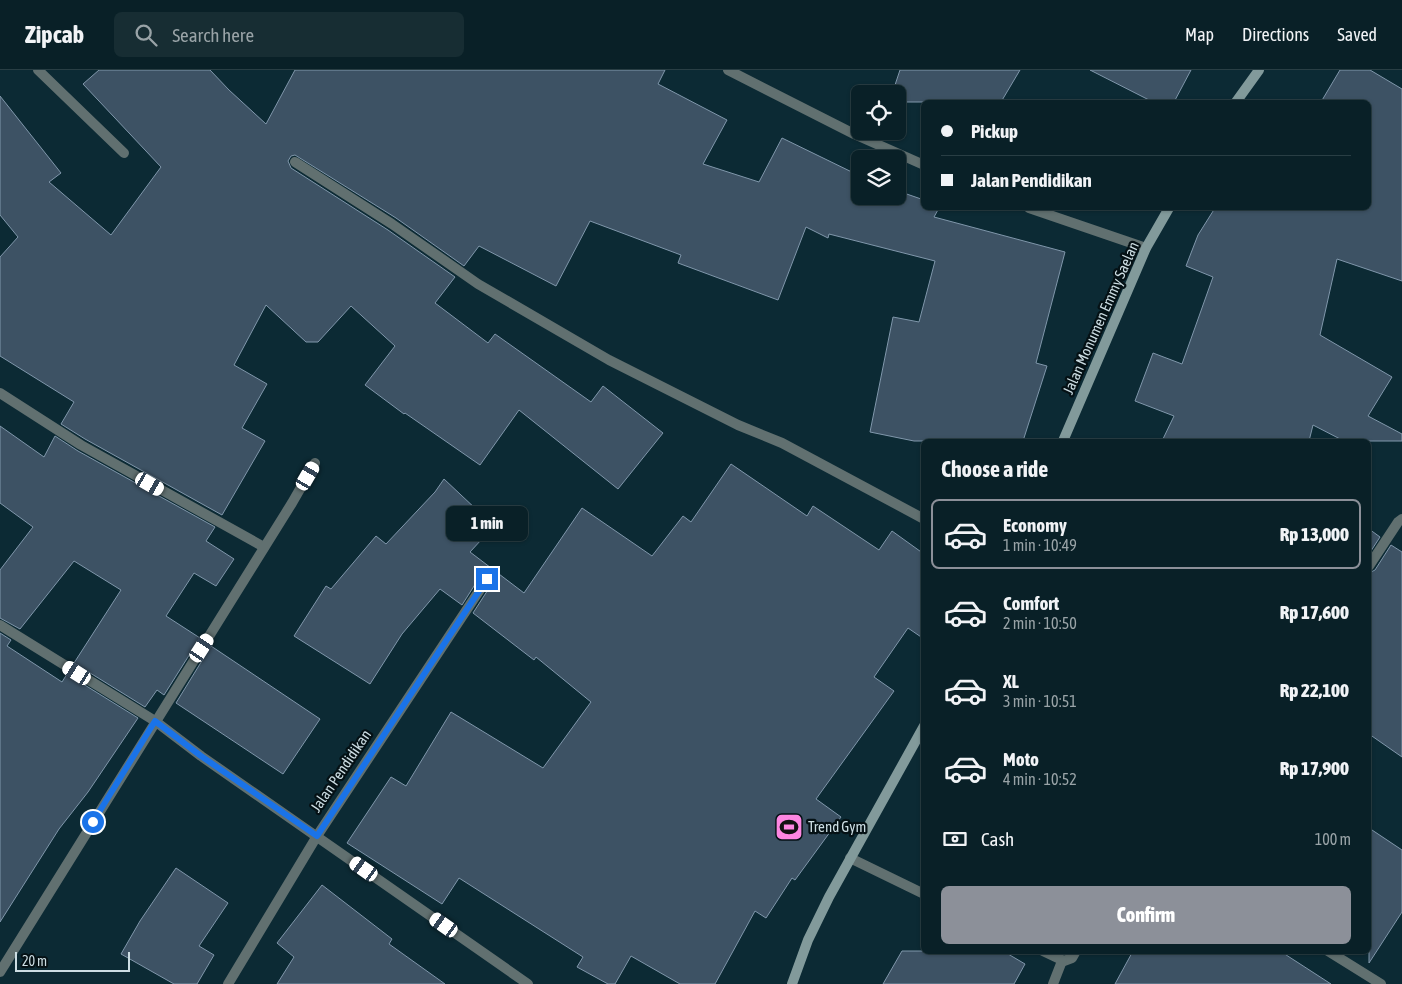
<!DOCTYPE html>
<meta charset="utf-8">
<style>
:root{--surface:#092027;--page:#172d33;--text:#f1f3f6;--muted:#99a3a7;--line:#293e44;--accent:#8c9099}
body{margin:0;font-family:"Asap Condensed",sans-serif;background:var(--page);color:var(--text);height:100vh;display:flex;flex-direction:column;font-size:19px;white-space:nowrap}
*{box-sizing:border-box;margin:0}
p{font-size:16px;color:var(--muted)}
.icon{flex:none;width:28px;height:28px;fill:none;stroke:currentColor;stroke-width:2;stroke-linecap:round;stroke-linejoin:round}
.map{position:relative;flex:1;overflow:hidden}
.details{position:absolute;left:921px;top:369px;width:450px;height:515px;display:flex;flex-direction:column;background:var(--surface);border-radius:8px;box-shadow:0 1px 4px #0004,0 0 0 1px var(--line)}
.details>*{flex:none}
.hud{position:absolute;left:921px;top:30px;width:450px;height:110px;border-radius:8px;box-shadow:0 1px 4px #0004,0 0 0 1px var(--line);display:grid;align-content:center;height:110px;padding:0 20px;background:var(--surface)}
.controls{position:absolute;left:851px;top:15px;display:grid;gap:10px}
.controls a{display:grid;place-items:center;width:55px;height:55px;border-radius:8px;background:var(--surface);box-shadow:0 1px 4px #0004,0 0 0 1px var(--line);font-size:25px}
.scale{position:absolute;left:15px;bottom:12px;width:115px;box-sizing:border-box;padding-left:5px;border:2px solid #ccdde3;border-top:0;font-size:14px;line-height:18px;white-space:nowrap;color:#ccdde3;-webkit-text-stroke:4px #051115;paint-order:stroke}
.end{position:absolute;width:22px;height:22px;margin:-11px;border:6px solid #1a73e8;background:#fff;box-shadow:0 0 0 2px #fff}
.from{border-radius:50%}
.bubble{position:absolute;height:35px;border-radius:8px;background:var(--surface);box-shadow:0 1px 4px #0004,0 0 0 1px var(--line);font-size:16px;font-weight:800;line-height:35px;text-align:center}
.car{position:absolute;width:15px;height:30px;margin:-15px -8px;border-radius:6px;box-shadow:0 0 4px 1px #0007;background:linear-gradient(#fff 24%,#345 0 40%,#fff 0 76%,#345 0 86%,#fff 0)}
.hud b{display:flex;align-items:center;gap:18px;height:48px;font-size:19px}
.hud b+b{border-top:1px solid var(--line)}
.hud i{width:12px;height:12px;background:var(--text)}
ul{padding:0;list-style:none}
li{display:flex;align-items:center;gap:15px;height:70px;margin:0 10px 8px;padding:0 10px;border:2px solid transparent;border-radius:8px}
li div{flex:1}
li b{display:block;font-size:19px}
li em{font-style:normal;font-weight:800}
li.selected{border-color:var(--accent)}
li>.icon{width:45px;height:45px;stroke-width:1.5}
h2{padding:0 20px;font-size:22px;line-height:60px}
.pay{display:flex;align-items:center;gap:12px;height:55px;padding:0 20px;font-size:19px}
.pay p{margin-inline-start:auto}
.action{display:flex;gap:10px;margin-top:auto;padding:10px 20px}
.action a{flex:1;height:58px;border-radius:8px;background:var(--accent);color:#fff;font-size:20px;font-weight:800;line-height:58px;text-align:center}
header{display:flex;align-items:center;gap:30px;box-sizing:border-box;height:70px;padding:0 25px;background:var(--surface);border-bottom:1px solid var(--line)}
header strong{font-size:24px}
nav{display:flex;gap:28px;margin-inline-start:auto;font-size:18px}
.search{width:350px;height:45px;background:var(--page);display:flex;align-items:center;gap:12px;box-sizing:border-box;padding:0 18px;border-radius:8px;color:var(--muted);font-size:19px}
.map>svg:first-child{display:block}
.building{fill:#3d5264;stroke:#8097ab}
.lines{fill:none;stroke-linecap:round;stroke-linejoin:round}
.street{stroke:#617070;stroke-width:10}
.secondary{stroke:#829a9b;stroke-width:10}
.route{stroke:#1a73e8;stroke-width:6}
.labels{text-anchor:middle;stroke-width:4.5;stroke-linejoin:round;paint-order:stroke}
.street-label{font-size:15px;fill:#ccdde3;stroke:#051115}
.poi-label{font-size:15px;fill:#ccdde3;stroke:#051115;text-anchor:start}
</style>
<header>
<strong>Zipcab</strong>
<div class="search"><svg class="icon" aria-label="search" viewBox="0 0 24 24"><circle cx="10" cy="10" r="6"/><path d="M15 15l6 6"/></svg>Search here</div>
<nav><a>Map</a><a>Directions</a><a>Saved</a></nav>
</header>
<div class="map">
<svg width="1402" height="914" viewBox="0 0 1402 914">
<rect width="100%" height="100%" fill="#0c2a34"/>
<!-- building -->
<g class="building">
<polygon points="99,0 210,0 229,20 266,54 295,0 665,0 658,14 727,50 703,94 759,112 782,68 860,106 860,126 898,126 898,121 924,130 924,138 939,138 934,147 1065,182 1036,293 1047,296 1023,371 914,371 870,362 893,247 919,252 935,191 829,164 828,168 806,157 778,230 678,193 681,185 590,151 556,216 479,176 464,196 396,148 295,85 291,86 288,91 291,98 388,160 455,207 435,233 488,273 495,264 591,332 603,316 663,363 618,419 519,340 480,395 405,343 404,344 365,315 395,276 351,236 318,272 306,272 266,235 234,295 267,314 242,358 265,371 222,445 85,369 61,354 74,332 0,286 0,187 18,167 0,145 0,26 61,103 49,112 111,165 161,97 83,14"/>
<polygon points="900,0 1020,0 1001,32 898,32 898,24 892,24"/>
<polygon points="1090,0 1191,0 1174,32 1153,32"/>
<polygon points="1340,0 1370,0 1402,19 1402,211 1337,189 1320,265 1392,307 1368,346 1402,364 1402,371 1344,371 1313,355 1309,371 1162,371 1174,346 1135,331 1153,283 1182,294 1213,207 1186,196 1198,165 1215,138 1369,138 1369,32 1321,32"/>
<polygon points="0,356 44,387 55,366 78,381 215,457 206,471 234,489 216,516 194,503 166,546 200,568 164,625 157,620 145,637 74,593 121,520 74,491 20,559 0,548 0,500 33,457 0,433"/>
<polygon points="731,394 807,446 813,436 879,480 892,461 924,484 924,569 908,558 874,607 894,621 816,729 841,747 795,810 792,808 766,848 755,841 715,914 680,914 631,886 615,914 608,914 577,897 583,887 459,808 442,834 347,773 391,707 406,716 451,642 543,698 591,632 536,587 534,590 473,543 493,512 493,506 488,502 481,505 462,535 440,519 402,564 370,614 294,566 326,516 331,519 376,466 386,474 435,422 444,409 494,456 470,482 524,523 582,438 652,486 683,446 691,452"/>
<polygon points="1369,459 1380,467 1369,484"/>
<polygon points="1391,475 1402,482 1402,687 1369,664 1369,503 1375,500"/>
<polygon points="0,563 11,570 7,576 62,612 67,604 138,648 88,722 59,759 0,852"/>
<polygon points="211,576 320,649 283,704 176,633"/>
<polygon points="1369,758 1402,780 1402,842 1369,893"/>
<polygon points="176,798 228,833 199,876 214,885 197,914 174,914 121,884 140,851"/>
<polygon points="322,815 392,869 389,874 445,914 277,914 294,887 277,873"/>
<polygon points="902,881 1003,881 1025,894 1014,914 883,914"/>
<polygon points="1133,881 1280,881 1331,914 1115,914"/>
</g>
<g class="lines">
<!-- street -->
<g class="street">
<polyline points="38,0 124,83"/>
<polyline points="728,0 854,64 924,95"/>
<polyline points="295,92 392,154 478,214 609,290 738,355 782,373 924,449"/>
<polyline points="1029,138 1146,178"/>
<polyline points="0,323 81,375 264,477"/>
<polyline points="1369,496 1398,452 1402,449"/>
<polyline points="0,555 155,651 201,686 528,914"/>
<polyline points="850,788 924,824"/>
<polyline points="1043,881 1064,891 1072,888 1076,881"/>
<polyline points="1328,881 1381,914"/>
<polyline points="0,902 292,433 315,393"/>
<polyline points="228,914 317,766 487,509"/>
<polyline points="1053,914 1062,891"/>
</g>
<!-- secondary -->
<g class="secondary">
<polyline points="1236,32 1259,0"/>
<polyline points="1063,371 1146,178 1169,138"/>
<polyline points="792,914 808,870 829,827 924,656"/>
</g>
</g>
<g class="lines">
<!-- route -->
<polyline class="route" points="93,752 155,651 201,686 317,766 487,509"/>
</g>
<!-- icons -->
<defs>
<symbol id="stadium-square" viewBox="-11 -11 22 22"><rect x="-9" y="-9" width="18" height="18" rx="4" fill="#fd86e1" stroke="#051115"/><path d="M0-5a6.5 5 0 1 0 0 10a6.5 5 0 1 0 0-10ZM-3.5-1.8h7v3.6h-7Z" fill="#111"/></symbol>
</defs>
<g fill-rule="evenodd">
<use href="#stadium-square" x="773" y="741" width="32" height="32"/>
</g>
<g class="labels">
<!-- street labels -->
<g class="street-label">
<text transform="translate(1101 248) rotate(-66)" y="5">Jalan Monumen Emmy Saelan</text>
<text transform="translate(341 701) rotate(-56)" y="5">Jalan Pendidikan</text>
</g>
<!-- poi labels -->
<g class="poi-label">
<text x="808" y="762">Trend Gym</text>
</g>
</g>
</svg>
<div class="controls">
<a><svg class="icon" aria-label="locate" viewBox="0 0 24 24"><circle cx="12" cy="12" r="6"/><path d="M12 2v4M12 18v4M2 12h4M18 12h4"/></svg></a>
<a><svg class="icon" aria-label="layers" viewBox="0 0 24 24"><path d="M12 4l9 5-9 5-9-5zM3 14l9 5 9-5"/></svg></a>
</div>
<div class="scale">20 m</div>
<i class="end from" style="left:93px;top:752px"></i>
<i class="end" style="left:487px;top:509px"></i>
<div class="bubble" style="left:446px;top:436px;width:82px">1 min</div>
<i class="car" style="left:308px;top:406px;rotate:30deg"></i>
<i class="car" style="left:150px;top:414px;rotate:120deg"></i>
<i class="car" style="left:202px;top:578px;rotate:33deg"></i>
<i class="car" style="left:77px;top:603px;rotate:302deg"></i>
<i class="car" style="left:364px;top:799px;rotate:305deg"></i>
<i class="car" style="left:444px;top:855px;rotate:305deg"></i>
<div class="hud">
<b><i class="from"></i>Pickup</b>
<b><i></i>Jalan Pendidikan</b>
</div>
<section class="details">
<h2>Choose a ride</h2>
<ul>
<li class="selected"><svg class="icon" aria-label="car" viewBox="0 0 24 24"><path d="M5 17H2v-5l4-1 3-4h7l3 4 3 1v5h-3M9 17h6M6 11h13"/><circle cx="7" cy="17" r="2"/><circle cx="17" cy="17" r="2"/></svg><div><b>Economy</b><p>1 min · 10:49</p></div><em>Rp 13,000</em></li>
<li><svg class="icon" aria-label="car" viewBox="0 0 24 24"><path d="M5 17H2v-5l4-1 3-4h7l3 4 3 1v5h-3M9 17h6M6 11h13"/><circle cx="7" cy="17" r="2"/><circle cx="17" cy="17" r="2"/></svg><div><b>Comfort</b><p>2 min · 10:50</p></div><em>Rp 17,600</em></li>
<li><svg class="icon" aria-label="car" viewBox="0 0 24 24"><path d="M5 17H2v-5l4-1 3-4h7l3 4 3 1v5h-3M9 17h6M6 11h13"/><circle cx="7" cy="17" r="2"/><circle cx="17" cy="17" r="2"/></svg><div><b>XL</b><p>3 min · 10:51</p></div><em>Rp 22,100</em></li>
<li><svg class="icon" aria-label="car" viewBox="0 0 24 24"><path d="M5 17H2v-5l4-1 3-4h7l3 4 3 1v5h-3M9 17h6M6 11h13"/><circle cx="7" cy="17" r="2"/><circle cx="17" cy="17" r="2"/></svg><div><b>Moto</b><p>4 min · 10:52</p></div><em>Rp 17,900</em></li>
</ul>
<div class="pay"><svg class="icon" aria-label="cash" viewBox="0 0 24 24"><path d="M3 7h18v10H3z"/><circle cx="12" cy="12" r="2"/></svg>Cash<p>100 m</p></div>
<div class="action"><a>Confirm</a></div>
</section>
</div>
